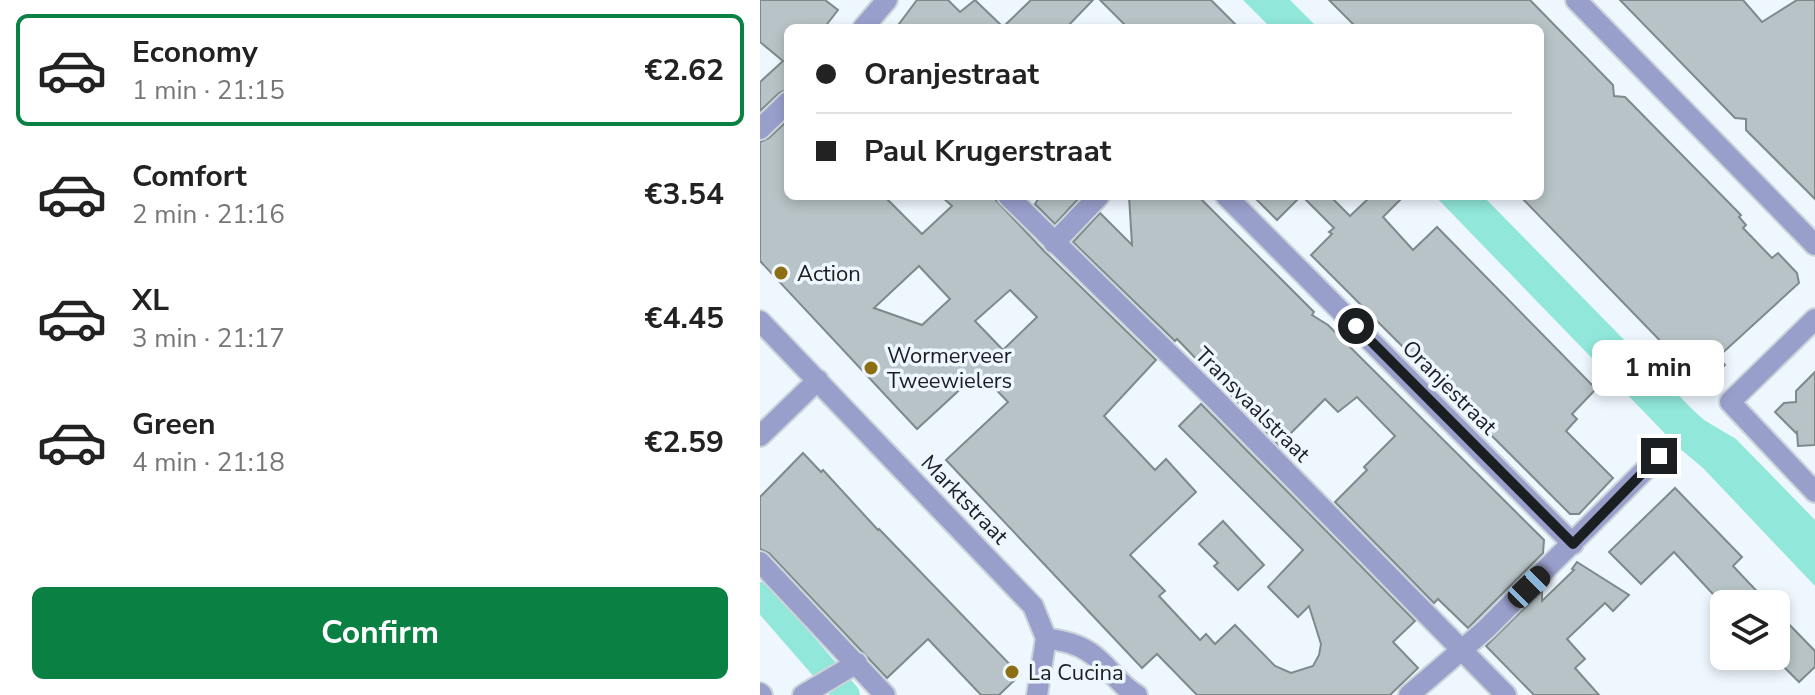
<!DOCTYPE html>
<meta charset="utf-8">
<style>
:root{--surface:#fff;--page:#f6f6f6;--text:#222;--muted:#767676;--line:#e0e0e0;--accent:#0b8043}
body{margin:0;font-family:"Nunito Sans",sans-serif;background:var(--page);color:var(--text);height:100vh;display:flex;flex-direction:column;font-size:30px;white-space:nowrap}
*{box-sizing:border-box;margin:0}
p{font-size:26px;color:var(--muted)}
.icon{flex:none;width:44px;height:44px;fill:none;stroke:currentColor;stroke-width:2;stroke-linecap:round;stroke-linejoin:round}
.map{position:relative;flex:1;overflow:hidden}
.drawer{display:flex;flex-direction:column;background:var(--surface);width:760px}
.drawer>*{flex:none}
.banner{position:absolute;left:24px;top:24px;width:760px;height:176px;border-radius:12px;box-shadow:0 4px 12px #0003;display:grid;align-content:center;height:176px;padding:0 32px;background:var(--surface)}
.controls{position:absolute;left:950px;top:590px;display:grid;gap:16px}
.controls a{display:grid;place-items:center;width:80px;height:80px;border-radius:12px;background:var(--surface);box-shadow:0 4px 12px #0003;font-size:40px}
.end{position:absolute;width:36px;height:36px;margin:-18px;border:10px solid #1c1f21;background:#fff;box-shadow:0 0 0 4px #fff}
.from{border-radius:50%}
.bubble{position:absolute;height:56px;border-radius:12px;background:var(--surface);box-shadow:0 4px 12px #0003;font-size:26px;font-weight:700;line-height:56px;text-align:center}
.car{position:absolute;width:24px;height:48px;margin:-24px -12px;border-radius:10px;box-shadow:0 0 6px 2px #0007;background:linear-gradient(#222 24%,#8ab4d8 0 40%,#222 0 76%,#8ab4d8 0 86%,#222 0)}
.banner b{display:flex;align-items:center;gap:28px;height:76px;font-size:30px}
.banner b+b{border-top:2px solid var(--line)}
.banner i{width:20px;height:20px;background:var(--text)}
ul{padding:14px 0 0;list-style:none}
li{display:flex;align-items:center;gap:24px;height:112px;margin:0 16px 12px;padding:0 16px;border:4px solid transparent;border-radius:12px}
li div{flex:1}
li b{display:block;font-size:30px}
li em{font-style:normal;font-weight:700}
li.active{border-color:var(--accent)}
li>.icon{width:72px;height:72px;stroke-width:1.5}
.primary-button{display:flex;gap:16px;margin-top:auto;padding:16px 32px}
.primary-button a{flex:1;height:92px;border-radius:12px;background:var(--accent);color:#fff;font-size:32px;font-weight:700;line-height:92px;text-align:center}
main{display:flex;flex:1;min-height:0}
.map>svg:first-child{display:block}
.water{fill:#91e7da}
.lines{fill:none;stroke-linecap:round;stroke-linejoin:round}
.canal{stroke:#91e7da;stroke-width:26}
.building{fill:#b7c3c6;stroke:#7e898b;stroke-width:2;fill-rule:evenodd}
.street-casing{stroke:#ccd4db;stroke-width:24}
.street{stroke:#999fcb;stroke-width:20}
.route{stroke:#1c1f21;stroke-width:10}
.poi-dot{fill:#8c6f12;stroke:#eef6fe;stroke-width:3}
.labels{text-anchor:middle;stroke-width:7;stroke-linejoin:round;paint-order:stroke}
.poi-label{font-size:22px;fill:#1c1f21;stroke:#eef6fe;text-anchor:start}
.street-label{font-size:22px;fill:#1c1f21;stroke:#eef6fe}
</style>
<main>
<section class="drawer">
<ul>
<li class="active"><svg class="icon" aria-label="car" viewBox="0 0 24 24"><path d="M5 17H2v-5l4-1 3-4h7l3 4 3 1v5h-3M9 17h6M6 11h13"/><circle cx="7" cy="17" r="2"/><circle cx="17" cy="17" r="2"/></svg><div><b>Economy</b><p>1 min · 21:15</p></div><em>€2.62</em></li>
<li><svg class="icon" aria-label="car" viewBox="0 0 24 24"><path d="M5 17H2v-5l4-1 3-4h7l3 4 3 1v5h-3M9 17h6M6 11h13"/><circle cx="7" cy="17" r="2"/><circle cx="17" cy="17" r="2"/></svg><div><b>Comfort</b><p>2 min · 21:16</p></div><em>€3.54</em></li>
<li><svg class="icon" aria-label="car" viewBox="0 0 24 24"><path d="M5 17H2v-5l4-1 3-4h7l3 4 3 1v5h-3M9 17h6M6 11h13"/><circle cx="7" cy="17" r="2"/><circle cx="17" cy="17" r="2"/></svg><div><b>XL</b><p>3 min · 21:17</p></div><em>€4.45</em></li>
<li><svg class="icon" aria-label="car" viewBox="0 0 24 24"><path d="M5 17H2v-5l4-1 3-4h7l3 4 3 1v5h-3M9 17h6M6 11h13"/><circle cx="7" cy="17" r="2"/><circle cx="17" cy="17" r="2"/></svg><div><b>Green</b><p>4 min · 21:18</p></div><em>€2.59</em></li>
</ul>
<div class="primary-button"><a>Confirm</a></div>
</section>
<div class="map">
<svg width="1055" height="695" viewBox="0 0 1055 695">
<rect width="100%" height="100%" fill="#eef6fe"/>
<!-- water -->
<g class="water">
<polygon points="483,0 530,0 558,28 511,28"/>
<polygon points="675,196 723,196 932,409 944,420 976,439 1055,520 1055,586 943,468 918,447"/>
<polygon points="0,582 71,664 53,672 0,612"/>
</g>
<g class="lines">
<!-- canal -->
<polyline class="canal" points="0,595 87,695"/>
</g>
<!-- building -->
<g class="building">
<polygon points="0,0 65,0 78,10 64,28 28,28 28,89 19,93 0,111 0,82 23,61 0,42"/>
<polygon points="157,0 188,0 200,12 215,0 243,27 271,0 333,0 306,28 136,28"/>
<polygon points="340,0 451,0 479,28 368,28"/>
<polygon points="569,0 770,0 853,85 854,96 865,97 981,215 979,217 986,225 983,228 1012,258 1018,253 1037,273 1039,283 958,357 965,365 944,386 760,196 780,196 780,28 597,28"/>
<polygon points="860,0 983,0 1002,22 1037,0 1055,0 1055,199 986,130 986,119 975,118"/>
<path d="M 28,120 L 28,196 L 124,196 L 162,234 L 192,206 L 181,196 L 232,196 L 285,252 L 396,360 L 344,416 L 395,470 L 406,459 L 436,492 L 370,555 L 405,591 L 399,596 L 440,640 L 446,634 L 455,644 L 475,625 L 515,666 L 531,673 L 553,666 L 559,655 L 561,644 L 549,606 L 538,617 L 508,587 L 543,550 L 419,426 L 441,404 L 655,621 L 633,642 L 658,668 L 630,695 L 437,695 L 397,654 L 382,668 L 186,460 L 248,402 L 219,372 L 157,429 L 0,261 L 0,142 L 9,138 ZM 159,266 L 190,299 L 162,325 L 114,308 ZM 250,290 L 277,317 L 243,350 L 215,321 Z"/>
<polygon points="280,196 321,196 295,224 275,204"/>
<polygon points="369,196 438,196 554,312 552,315 568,325 784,540 783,553 708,628 678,599 674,603 575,502 607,470 604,467 635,436 597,397 578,412 565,399 519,445 417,339 415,341 313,242 340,213 372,245"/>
<polygon points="493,196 541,196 517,220"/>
<polygon points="542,196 570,196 590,216 611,196 644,196 623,217 653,250 677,227 836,389 812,414 817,419 806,431 853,478 819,514 810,514 551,255 572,234 569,232 574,228"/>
<polygon points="1055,372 1055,445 1038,446 1037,432 1036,433 1015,412 1024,403 1036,402 1036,391"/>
<polygon points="43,453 61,472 63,470 118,530 119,529 260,675 239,695 221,695 168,639 127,678 9,553 0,549 0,497"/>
<polygon points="915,488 982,557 973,566 1009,604 964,606 914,552 881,584 849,552"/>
<polygon points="463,521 504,565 478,590 454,566 458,563 439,544"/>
<polygon points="817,562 869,595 853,611 845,603 807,639 825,659 815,668 839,695 774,695 726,646 782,591 782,601 814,570 812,569"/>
<polygon points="1016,611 1055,651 1055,667 1039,682 1016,659"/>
</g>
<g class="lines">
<defs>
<g id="street">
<polyline points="816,0 1055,245"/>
<polyline points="103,28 127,0"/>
<polyline points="0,129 28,102"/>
<polyline points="248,196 452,396 746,695"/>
<polyline points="466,196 813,544"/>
<polyline points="294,243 339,196"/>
<polyline points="1055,319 970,402 1055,492"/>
<polyline points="0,321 273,606 286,638 277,695"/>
<polyline points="0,436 58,380"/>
<polyline points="0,562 125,695"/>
<path d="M 286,638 C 301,641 316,643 329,652 C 348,664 357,684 377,695"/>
<polyline points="0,693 2,695"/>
<polyline points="43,695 97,663"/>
<polyline points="649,695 725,630 899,456"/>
</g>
</defs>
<!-- street casing -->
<use href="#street" class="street-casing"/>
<!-- street -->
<use href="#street" class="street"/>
</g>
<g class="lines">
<!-- route -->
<polyline class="route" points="596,326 813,544 899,456"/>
</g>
<!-- markers -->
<g class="poi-dot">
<circle cx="21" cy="273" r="8"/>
<circle cx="111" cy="368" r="8"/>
<circle cx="252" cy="672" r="8"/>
</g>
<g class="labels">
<!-- poi labels -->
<g class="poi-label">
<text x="37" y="281">Action</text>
<text x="127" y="363">Wormerveer<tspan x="127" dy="25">Tweewielers</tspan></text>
<text x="268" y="680">La Cucina</text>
</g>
<!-- street labels -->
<g class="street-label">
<text transform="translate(690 387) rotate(45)" y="8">Oranjestraat</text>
<text transform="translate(493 404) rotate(45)" y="8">Transvaalstraat</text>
<text transform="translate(205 499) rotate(46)" y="8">Marktstraat</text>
</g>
</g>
</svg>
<div class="controls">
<a><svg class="icon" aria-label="layers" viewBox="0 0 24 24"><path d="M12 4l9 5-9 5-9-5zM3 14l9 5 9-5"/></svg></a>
</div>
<i class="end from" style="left:596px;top:326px"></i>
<i class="end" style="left:899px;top:456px"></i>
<div class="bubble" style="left:832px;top:340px;width:132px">1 min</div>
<i class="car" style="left:769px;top:587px;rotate:46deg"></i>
<div class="banner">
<b><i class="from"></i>Oranjestraat</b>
<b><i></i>Paul Krugerstraat</b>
</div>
</div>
</main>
